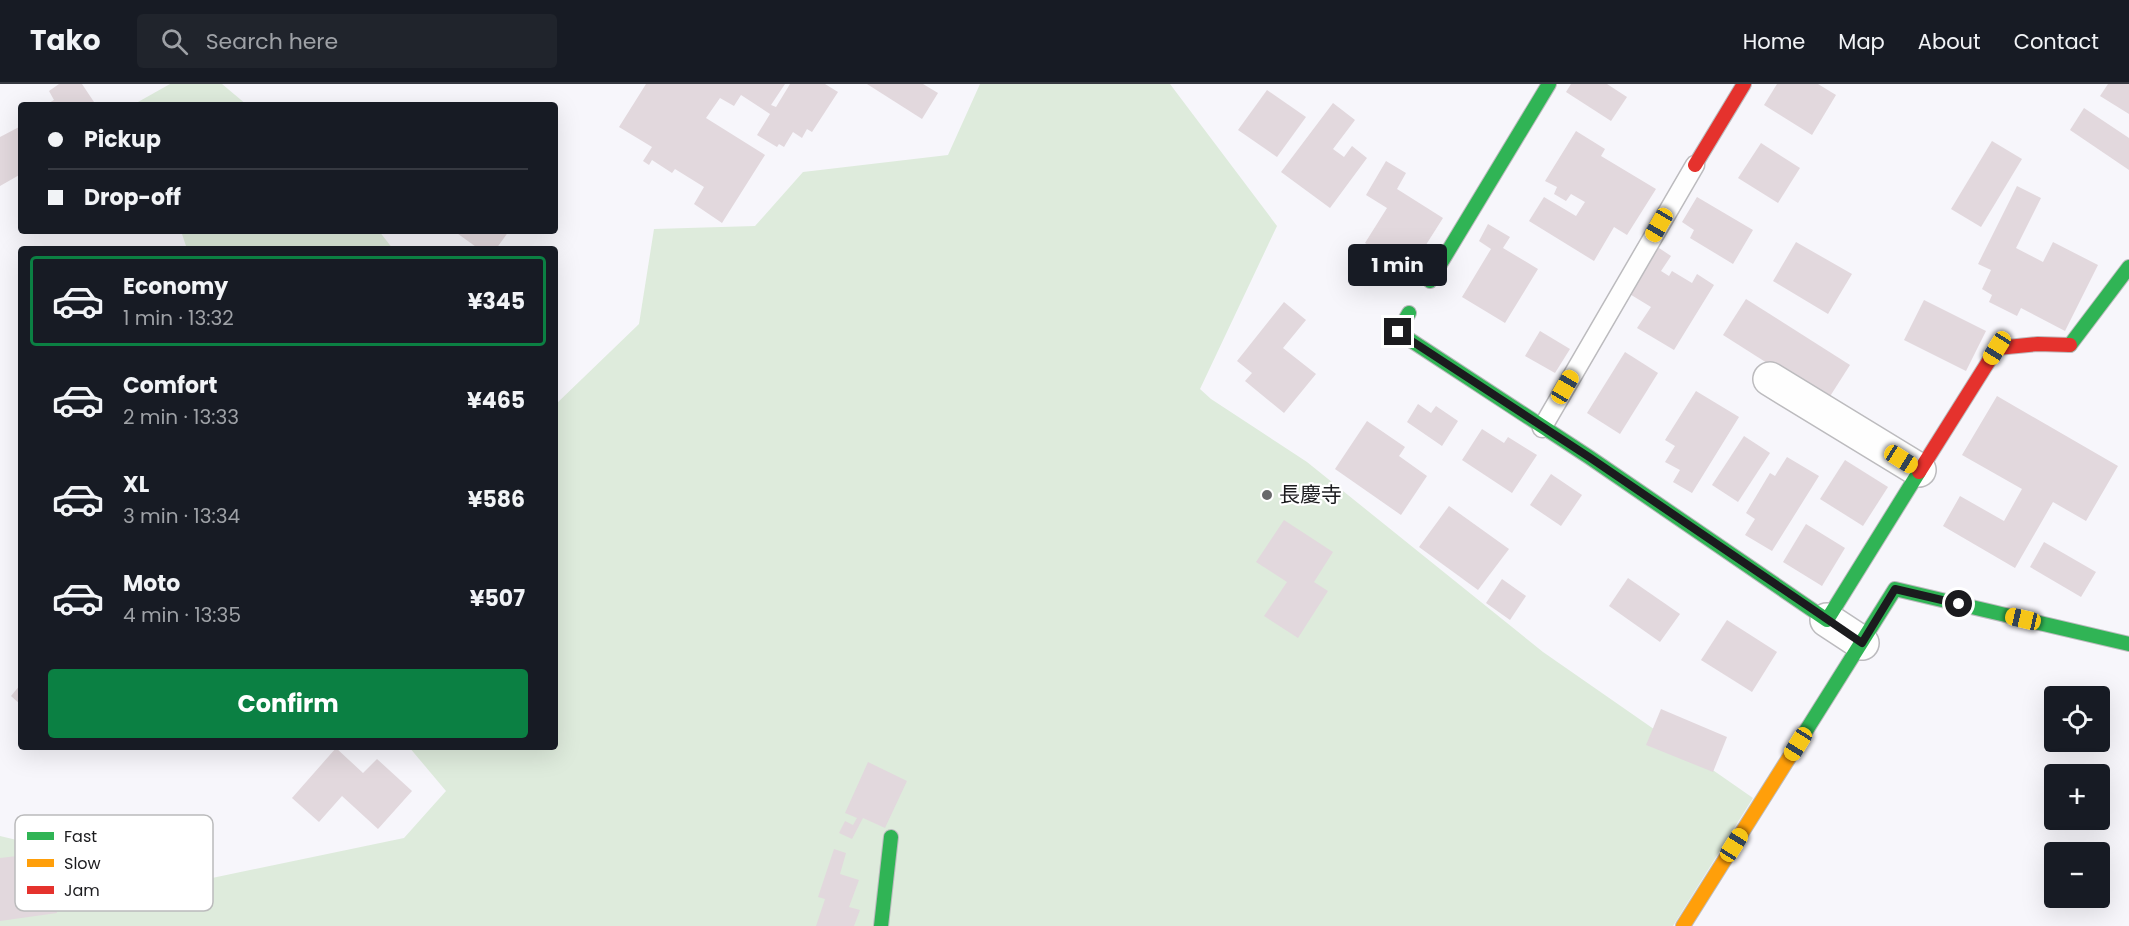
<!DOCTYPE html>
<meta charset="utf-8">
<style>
:root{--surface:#171b24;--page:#20242c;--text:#f1f3f6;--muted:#9ea1a6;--line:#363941;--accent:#0b8043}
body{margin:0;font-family:Poppins,"Noto Sans JP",sans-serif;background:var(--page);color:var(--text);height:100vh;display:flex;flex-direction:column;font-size:22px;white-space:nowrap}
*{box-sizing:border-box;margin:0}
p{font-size:20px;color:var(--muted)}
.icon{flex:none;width:33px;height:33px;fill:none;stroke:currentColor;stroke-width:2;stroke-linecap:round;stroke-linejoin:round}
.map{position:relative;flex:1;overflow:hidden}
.drawer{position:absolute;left:18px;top:162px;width:540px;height:504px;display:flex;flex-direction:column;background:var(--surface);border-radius:6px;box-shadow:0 6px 24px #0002}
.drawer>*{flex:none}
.guide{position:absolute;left:18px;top:18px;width:540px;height:132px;border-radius:6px;box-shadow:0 6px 24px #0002;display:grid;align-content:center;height:132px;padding:0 30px;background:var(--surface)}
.fabs{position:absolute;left:2044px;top:602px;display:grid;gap:12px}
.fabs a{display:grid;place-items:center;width:66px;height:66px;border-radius:6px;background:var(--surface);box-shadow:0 6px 24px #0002;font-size:30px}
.end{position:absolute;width:27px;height:27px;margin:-14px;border:8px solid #1b1b1e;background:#fff;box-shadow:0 0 0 3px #fff}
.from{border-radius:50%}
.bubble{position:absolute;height:42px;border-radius:6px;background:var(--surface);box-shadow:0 6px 24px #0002;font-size:20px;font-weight:700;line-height:42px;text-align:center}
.car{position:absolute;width:18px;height:36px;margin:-18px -9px;border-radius:8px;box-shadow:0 0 4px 2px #0007;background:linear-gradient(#f5c518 24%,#345 0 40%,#f5c518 0 76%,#345 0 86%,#f5c518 0)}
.guide b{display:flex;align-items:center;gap:21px;height:57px;font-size:22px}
.guide b+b{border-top:2px solid var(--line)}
.guide i{width:15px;height:15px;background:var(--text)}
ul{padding:10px 0 0;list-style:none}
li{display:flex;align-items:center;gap:18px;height:90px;margin:0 12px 9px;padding:0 18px;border:3px solid transparent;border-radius:6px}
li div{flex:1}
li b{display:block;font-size:22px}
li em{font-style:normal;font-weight:700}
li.selected{border-color:var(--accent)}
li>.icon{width:54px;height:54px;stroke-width:1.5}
.primary-button{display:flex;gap:12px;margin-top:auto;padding:12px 30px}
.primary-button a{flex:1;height:69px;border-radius:6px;background:var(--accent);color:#fff;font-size:24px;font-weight:700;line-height:69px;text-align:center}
header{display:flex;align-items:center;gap:36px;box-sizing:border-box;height:84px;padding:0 30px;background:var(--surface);border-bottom:2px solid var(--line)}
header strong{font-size:28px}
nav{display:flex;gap:33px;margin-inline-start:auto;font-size:21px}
.search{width:420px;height:54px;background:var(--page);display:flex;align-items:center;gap:15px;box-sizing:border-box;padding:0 21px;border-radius:6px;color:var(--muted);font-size:22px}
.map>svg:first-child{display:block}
.green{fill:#deebdc}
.building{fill:#e2d8dd}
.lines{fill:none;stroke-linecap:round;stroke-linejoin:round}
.lane-casing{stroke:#bcbbbe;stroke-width:21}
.street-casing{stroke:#bcbbbe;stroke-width:36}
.fast-casing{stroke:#bcbbbe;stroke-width:16}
.slow-casing{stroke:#bcbbbe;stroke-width:16}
.jam-casing{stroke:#bcbbbe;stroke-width:16}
.lane{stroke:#fefefe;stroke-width:18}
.street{stroke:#fefefe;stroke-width:33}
.fast{stroke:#30b455;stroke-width:14}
.slow{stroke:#ff9f0a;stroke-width:14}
.jam{stroke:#e5322d;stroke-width:14}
.route{stroke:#1b1b1e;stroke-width:8}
.poi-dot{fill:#68686b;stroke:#fff;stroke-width:2}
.labels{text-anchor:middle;stroke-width:4.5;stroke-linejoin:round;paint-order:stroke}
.poi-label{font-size:21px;fill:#1b1b1e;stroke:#fff;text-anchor:start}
.key{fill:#fff;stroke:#bbbbbc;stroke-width:1.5}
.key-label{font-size:16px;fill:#1b1b1e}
</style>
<header>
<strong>Tako</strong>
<div class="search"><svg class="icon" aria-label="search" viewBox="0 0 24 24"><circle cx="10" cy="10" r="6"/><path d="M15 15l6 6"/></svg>Search here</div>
<nav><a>Home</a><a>Map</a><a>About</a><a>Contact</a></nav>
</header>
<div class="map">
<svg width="2129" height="842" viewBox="0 0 2129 842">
<rect width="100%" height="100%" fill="#f7f6fb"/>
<!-- green -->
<g class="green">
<polygon points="170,0 222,0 247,21 139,21 138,18"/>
<polygon points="980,0 1170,0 1277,142 1200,305 1211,315 1307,378 1543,568 1753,714 1673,842 0,842 0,752 193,798 404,754 446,707 409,663 555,663 555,321 639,240 654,145 755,142 803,88 948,71"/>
<polygon points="181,147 379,147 393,165 187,165"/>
</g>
<!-- building -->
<g class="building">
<polygon points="59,0 82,0 96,21 45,21 54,16 49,7"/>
<polygon points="646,0 785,0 771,21 776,23 790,0 825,0 838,8 812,48 807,45 802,54 793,48 784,63 779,60 777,63 757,51 770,30 741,11 734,22 720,14 706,34 765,71 722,139 694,120 704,103 675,85 672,89 652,76 649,81 643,77 652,63 619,43"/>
<polygon points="867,0 923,0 938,9 922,35"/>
<polygon points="1571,0 1607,0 1627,13 1611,37 1566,8"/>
<polygon points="1777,0 1818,0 1836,11 1812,51 1764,21"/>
<polygon points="2108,0 2129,0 2129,30 2100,12"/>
<polygon points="1267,6 1306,33 1277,73 1238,46"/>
<polygon points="1333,19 1355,36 1333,65 1344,73 1352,62 1367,74 1330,124 1281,88"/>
<polygon points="2084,24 2129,54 2129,86 2070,46"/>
<polygon points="21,42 21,90 0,102 0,53"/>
<polygon points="1576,47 1605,65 1601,72 1656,105 1627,151 1614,143 1594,177 1529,137 1544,113 1576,132 1585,118 1571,110 1566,117 1554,110 1557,103 1545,97"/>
<polygon points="1992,57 2022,75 1981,143 1951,125"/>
<polygon points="1761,59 1800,84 1778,119 1738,94"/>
<polygon points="1386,77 1406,89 1397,105 1443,134 1410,186 1365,159 1387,124 1366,111"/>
<polygon points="2017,102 2041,114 2016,164 2043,178 2053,158 2098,181 2065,247 2021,224 2017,232 1989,218 1992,211 1982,205 1991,186 1978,180"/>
<polygon points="1697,113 1753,146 1733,180 1690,154 1694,146 1682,138"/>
<polygon points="1488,140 1510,153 1503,164 1538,185 1505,239 1462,213 1491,165 1479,157"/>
<polygon points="454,147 509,147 496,165 479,165"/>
<polygon points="1796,158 1852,190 1828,230 1773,197"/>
<polygon points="1656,162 1671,172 1661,187 1669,192 1672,187 1692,199 1697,190 1714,201 1674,266 1637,244 1651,223 1628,209"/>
<polygon points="1746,215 1850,281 1827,317 1723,251"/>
<polygon points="1924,216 1986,247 1966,287 1904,256"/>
<polygon points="1284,218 1306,236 1283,264 1316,290 1284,329 1245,297 1252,289 1237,277"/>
<polygon points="1540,247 1570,265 1555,289 1525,272"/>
<polygon points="1625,268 1658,289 1620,350 1587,329"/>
<polygon points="1696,307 1739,333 1692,409 1673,398 1680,386 1665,378 1675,362 1665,356"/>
<polygon points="1997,312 2118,382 2086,437 2053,418 2015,484 1943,442 1960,412 2004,437 2022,405 1962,371"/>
<polygon points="1418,320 1431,329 1436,322 1458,337 1442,362 1407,338"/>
<polygon points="1367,337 1405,363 1399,372 1427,392 1401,431 1335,385"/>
<polygon points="1482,345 1504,359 1508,353 1537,371 1512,409 1462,376"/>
<polygon points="1744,352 1770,369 1738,418 1712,401"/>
<polygon points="1787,373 1819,392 1772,467 1745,451 1755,435 1746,429 1770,389 1775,392"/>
<polygon points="1845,376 1888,403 1863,442 1820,415"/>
<polygon points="1551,390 1582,411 1561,442 1530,421"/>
<polygon points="1449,422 1509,465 1478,506 1419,463"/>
<polygon points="1284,436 1333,468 1314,498 1328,507 1298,554 1264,532 1287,498 1256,478"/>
<polygon points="1806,440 1845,464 1822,502 1783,478"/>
<polygon points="2044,458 2096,488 2081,513 2030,483"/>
<polygon points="1628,494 1680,530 1660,558 1609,522"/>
<polygon points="1502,495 1526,512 1510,536 1486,519"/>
<polygon points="1727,536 1777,568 1752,608 1701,576"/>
<polygon points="21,600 21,621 11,612"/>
<polygon points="1661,625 1727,653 1713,688 1646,661"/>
<polygon points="336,664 363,689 377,675 412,707 378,745 342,712 319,738 292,714"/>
<polygon points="868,678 907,697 885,744 863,734 852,755 839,749 845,737 853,741 857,734 845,729"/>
<polygon points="834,765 846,769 840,790 859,796 849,823 860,826 854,842 816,842 825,815 818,813"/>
<polygon points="34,770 38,804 53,802 57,829 0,837 0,774"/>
</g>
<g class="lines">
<defs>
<polyline id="lane" points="1542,344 1695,81"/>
<g id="street">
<polyline points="1770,295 1919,386"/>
<polyline points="1827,536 1862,559"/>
</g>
<g id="fast">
<polyline points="1430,197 1549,0"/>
<polyline points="1409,229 1398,248 1589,373 1827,536 1919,388"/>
<polyline points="2070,261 2129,183"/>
<polyline points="1792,669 1895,505 2129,560"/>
<polyline points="881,842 891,753"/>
</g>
<polyline id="slow" points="1683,842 1792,669"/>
<g id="jam">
<polyline points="1695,81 1744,0"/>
<polyline points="1919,388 1997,264 2038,260 2070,261"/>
</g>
</defs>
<!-- lane casing -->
<use href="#lane" class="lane-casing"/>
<!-- street casing -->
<use href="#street" class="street-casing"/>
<!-- fast casing -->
<use href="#fast" class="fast-casing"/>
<!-- slow casing -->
<use href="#slow" class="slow-casing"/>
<!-- jam casing -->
<use href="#jam" class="jam-casing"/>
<!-- lane -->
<use href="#lane" class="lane"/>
<!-- street -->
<use href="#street" class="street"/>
<!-- fast -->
<use href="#fast" class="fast"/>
<!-- slow -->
<use href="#slow" class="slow"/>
<!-- jam -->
<use href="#jam" class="jam"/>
</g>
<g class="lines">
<!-- route -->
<polyline class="route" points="1398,248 1589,373 1862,559 1895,505 1959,520"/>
</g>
<!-- markers -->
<circle class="poi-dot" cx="1267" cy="411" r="6"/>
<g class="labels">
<!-- poi labels -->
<g class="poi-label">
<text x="1279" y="418">長慶寺</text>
</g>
</g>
<!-- legend -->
<rect x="15" y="731" width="198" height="96" rx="9" class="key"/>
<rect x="27" y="748" width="27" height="8" fill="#30b455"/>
<rect x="27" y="775" width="27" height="8" fill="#ff9f0a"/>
<rect x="27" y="802" width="27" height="8" fill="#e5322d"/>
<g class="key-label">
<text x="64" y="758">Fast</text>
<text x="64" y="785">Slow</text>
<text x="64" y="812">Jam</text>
</g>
</svg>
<div class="fabs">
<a><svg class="icon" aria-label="locate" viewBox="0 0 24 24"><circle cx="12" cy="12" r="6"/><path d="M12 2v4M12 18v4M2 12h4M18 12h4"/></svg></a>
<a>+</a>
<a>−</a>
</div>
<i class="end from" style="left:1959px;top:520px"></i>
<i class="end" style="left:1398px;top:248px"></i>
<div class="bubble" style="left:1348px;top:160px;width:99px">1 min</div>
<i class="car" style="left:1659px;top:141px;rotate:210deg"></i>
<i class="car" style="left:1997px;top:264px;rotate:212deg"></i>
<i class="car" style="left:1565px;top:303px;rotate:30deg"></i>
<i class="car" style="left:1901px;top:375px;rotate:122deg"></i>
<i class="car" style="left:2023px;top:535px;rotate:283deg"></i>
<i class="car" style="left:1798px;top:660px;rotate:212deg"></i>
<i class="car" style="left:1734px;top:761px;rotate:32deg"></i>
<div class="guide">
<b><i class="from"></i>Pickup</b>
<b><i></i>Drop-off</b>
</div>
<section class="drawer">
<ul>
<li class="selected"><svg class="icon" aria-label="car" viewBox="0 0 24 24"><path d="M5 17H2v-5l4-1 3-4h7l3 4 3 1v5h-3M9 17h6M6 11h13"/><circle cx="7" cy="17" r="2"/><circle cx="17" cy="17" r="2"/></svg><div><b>Economy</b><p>1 min · 13:32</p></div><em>¥345</em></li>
<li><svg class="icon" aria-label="car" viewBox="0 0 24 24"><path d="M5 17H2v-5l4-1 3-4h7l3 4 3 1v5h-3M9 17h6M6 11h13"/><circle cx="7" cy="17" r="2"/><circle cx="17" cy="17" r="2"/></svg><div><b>Comfort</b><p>2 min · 13:33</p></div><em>¥465</em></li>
<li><svg class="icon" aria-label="car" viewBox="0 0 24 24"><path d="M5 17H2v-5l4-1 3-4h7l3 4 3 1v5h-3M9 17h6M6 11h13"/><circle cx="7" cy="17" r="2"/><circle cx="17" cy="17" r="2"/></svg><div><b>XL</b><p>3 min · 13:34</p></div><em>¥586</em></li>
<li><svg class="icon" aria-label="car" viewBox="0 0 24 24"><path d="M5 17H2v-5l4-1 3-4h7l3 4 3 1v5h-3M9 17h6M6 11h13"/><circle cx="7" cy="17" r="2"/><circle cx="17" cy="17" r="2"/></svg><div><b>Moto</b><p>4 min · 13:35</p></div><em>¥507</em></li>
</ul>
<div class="primary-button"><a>Confirm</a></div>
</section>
</div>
